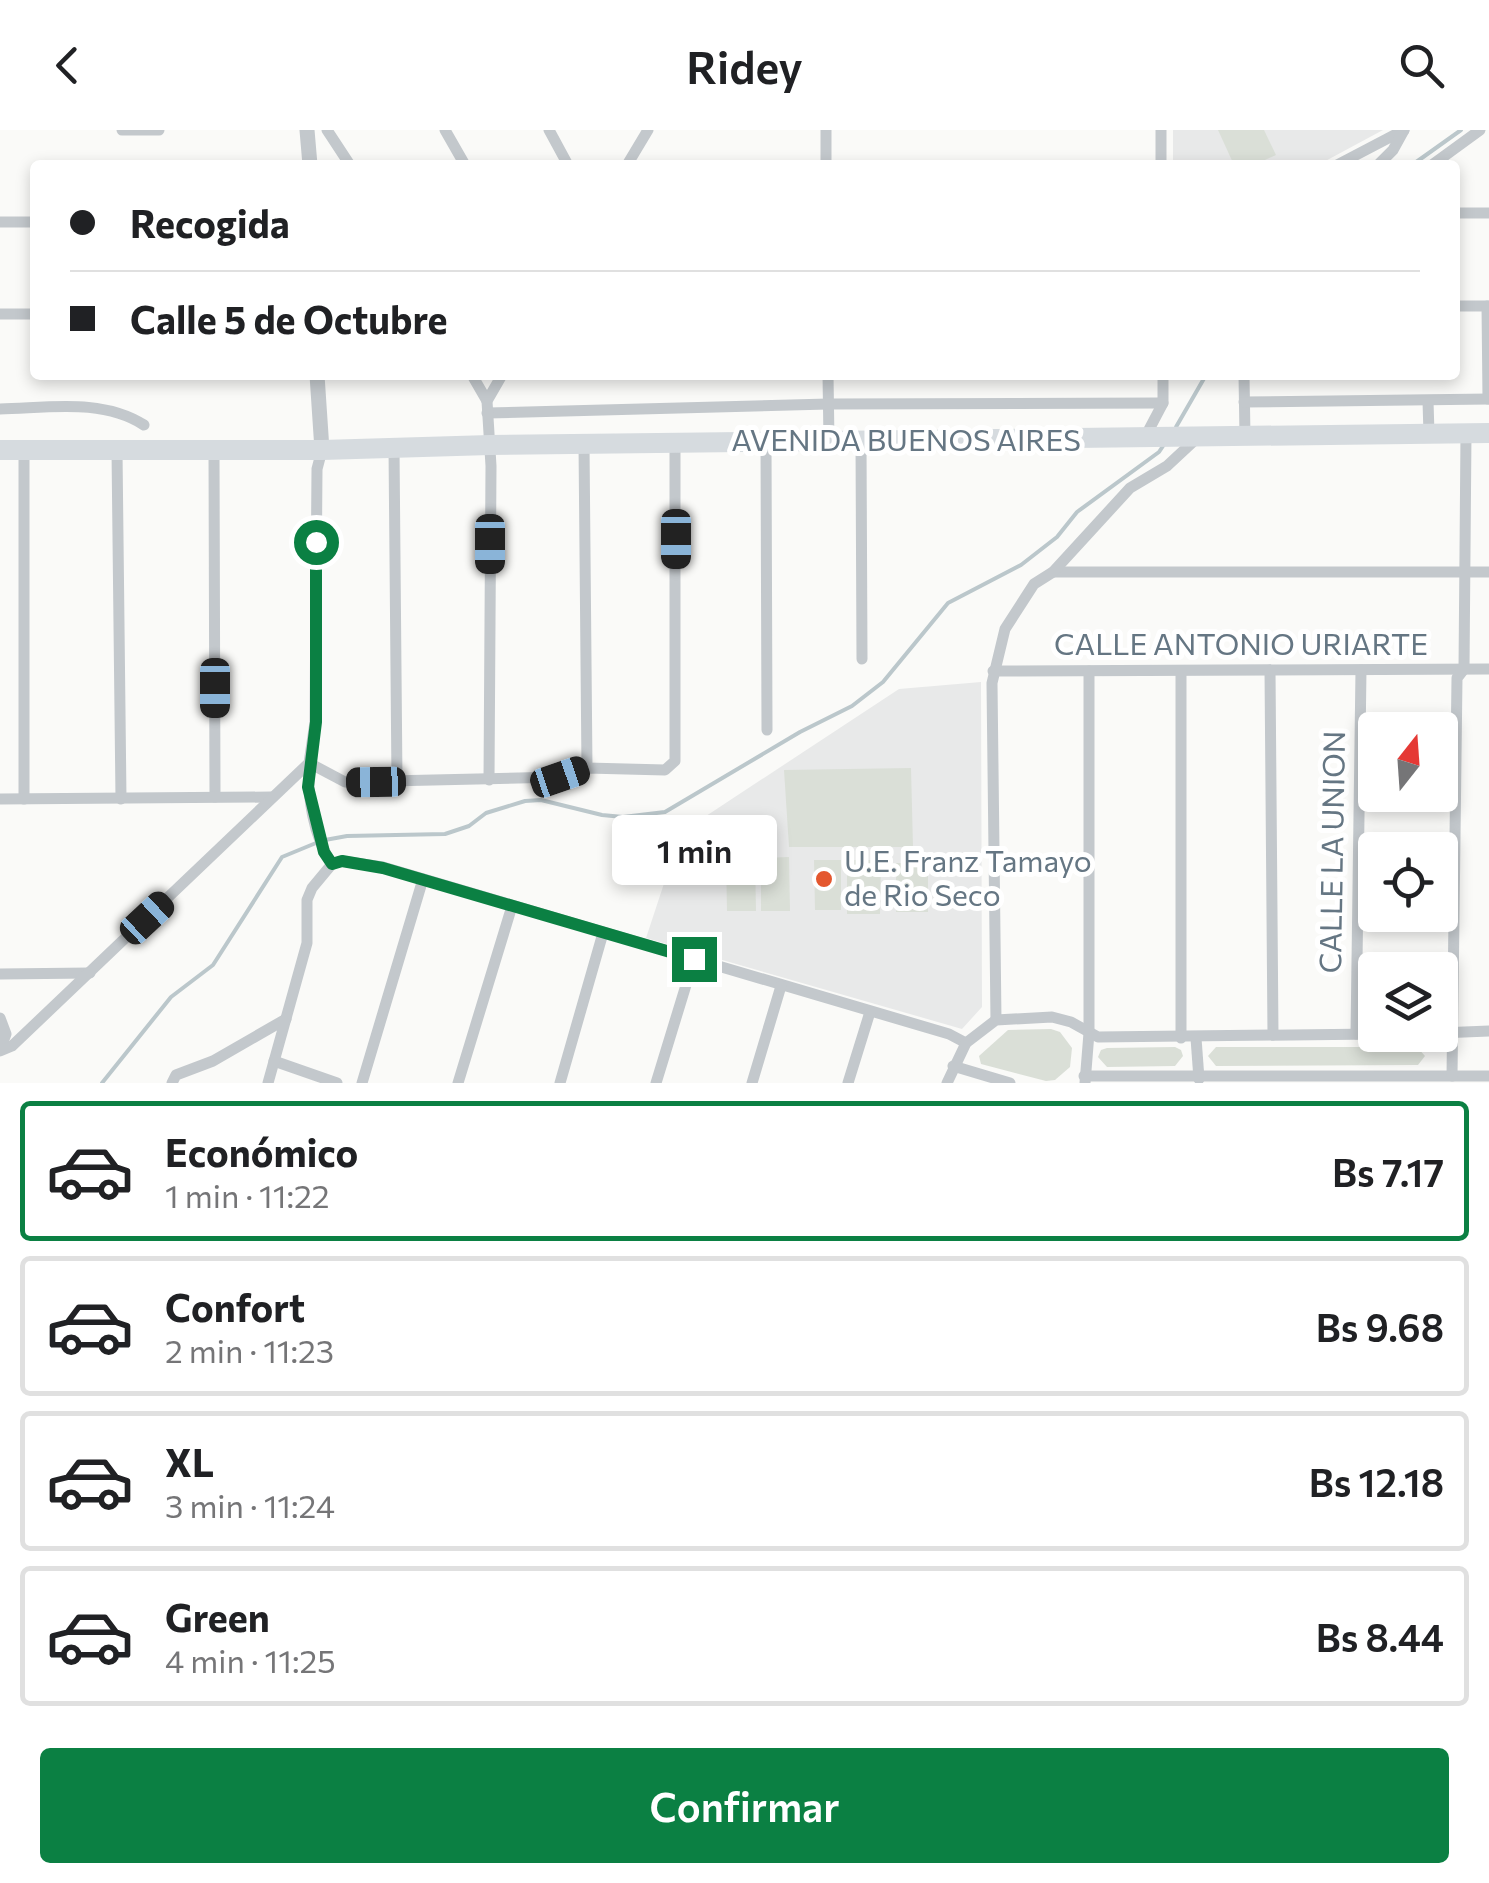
<!DOCTYPE html>
<html lang="es">
<meta charset="utf-8">
<style>
:root{--surface:#fff;--page:#f6f6f6;--text:#202124;--muted:#757577;--line:#e0e0e0;--accent:#0b8043}
body{margin:0;font-family:Commissioner,sans-serif;background:var(--page);color:var(--text);height:100vh;display:flex;flex-direction:column;font-size:38px;white-space:nowrap}
*{box-sizing:border-box;margin:0}
p{font-size:32px;color:var(--muted)}
.icon{flex:none;width:55px;height:55px;fill:none;stroke:currentColor;stroke-width:2;stroke-linecap:round;stroke-linejoin:round}
.map{position:relative;height:953px;overflow:hidden}
.panel{display:flex;flex-direction:column;background:var(--surface);flex:1}
.panel>*{flex:none}
.hud{position:absolute;left:30px;top:30px;width:1430px;height:220px;border-radius:10px;box-shadow:0 5px 15px #0003;display:grid;align-content:center;height:220px;padding:0 40px;background:var(--surface)}
.needle{width:65px;rotate:17deg}
.buttons{position:absolute;left:1358px;top:582px;display:grid;gap:20px}
.buttons a{display:grid;place-items:center;width:100px;height:100px;border-radius:10px;background:var(--surface);box-shadow:0 5px 15px #0003;font-size:50px}
.end{position:absolute;width:45px;height:45px;margin:-22px;border:12px solid #0b8043;background:#fff;box-shadow:0 0 0 5px #fff}
.from{border-radius:50%}
.bubble{position:absolute;height:70px;border-radius:10px;background:var(--surface);box-shadow:0 5px 15px #0003;font-size:32px;font-weight:600;line-height:70px;text-align:center}
.car{position:absolute;width:30px;height:60px;margin:-30px -15px;border-radius:12px;box-shadow:0 0 8px 2px #0007;background:linear-gradient(#222 24%,#8ab4d8 0 40%,#222 0 76%,#8ab4d8 0 86%,#222 0)}
.hud b{display:flex;align-items:center;gap:35px;height:95px;font-size:38px}
.hud b+b{border-top:2px solid var(--line)}
.hud i{width:25px;height:25px;background:var(--text)}
ul{padding:18px 0 0;list-style:none}
li{display:flex;align-items:center;gap:30px;height:140px;margin:0 20px 15px;padding:0 20px;border:5px solid var(--line);border-radius:10px}
li div{flex:1}
li b{display:block;font-size:38px}
li em{font-style:normal;font-weight:600}
li.on{border-color:var(--accent)}
li>.icon{width:90px;height:90px;stroke-width:1.5}
.button{display:flex;gap:20px;margin-top:auto;padding:20px 40px}
.button a{flex:1;height:115px;border-radius:10px;background:var(--accent);color:#fff;font-size:40px;font-weight:600;line-height:115px;text-align:center}
header{display:flex;justify-content:space-between;align-items:center;height:130px;padding:0 40px;background:var(--surface);font-size:45px;font-weight:600}
.map>svg:first-child{display:block}
.built{fill:#e8e9e9}
.green{fill:#dadfd7}
.lines{fill:none;stroke-linecap:round;stroke-linejoin:round}
.stream{stroke:#bbc7cb;stroke-width:4}
.minor{stroke:#c3c8cc;stroke-width:11}
.tertiary{stroke:#c3c8cc;stroke-width:15}
.trunk{stroke:#d6dbdf;stroke-width:20}
.route{stroke:#0b8043;stroke-width:12}
.poi-dot{fill:#e4572e;stroke:#fff;stroke-width:4}
.labels{text-anchor:middle;stroke-width:10;stroke-linejoin:round;paint-order:stroke}
.street-label{font-size:30px;fill:#657683;stroke:#fff}
.poi-label{font-size:30px;fill:#657683;stroke:#fff;text-anchor:start}
</style>
<header><svg class="icon" aria-label="back" viewBox="0 0 24 24"><path d="M15 5l-7 7 7 7"/></svg>Ridey<svg class="icon" aria-label="search" viewBox="0 0 24 24"><circle cx="10" cy="10" r="6"/><path d="M15 15l6 6"/></svg></header>
<div class="map">
<svg width="1489" height="953" viewBox="0 0 1489 953">
<rect width="100%" height="100%" fill="#fafaf8"/>
<!-- built -->
<g class="built">
<polygon points="1173,0 1383,0 1318,35 1173,35"/>
<polygon points="981,552 982,877 962,899 646,808 685,690 700,690 899,559"/>
</g>
<!-- green -->
<g class="green">
<polygon points="1218,0 1264,0 1276,25 1254,35 1234,35"/>
<polygon points="911,638 913,717 789,717 784,640"/>
<polygon points="755,727 756,781 727,781 726,728"/>
<polygon points="789,727 790,781 761,781 761,728"/>
<polygon points="814,730 841,730 841,780 815,780"/>
<polygon points="847,730 881,730 880,784 847,784"/>
<rect x="896" y="733" width="32" height="49"/>
<polygon points="1051,899 1060,902 1072,918 1070,937 1055,950 1046,951 981,934 979,926 1008,900"/>
<polygon points="1175,917 1181,920 1183,926 1175,936 1107,937 1098,927 1101,920 1107,918"/>
<polygon points="1216,917 1417,917 1425,926 1418,935 1216,936 1208,926"/>
</g>
<g class="lines">
<!-- stream -->
<g class="stream">
<polyline points="1412,35 1461,0"/>
<polyline points="1176,297 1206,245"/>
<polyline points="325,710 347,706 445,704 469,696 486,683 525,671 541,670 602,685 623,687 665,682 800,602 852,576 883,552 948,473 1021,435 1057,407 1077,382 1159,322 1165,313"/>
<polyline points="102,953 171,867 213,835 282,727 316,713"/>
</g>
<!-- minor -->
<g class="minor">
<polyline points="122,0 159,0"/>
<polyline points="327,0 350,35"/>
<polyline points="445,0 465,35"/>
<polyline points="549,0 568,35"/>
<polyline points="826,0 826,35"/>
<polyline points="1161,0 1161,35"/>
<polyline points="627,35 648,0"/>
<polyline points="1337,35 1404,0"/>
<polyline points="1378,35 1393,20 1404,0"/>
<polyline points="1432,35 1480,0"/>
<polyline points="1455,83 1489,83"/>
<polyline points="0,92 35,92"/>
<polyline points="1455,176 1489,176"/>
<polyline points="1487,176 1488,269"/>
<polyline points="0,184 35,184"/>
<polyline points="472,245 487,271"/>
<polyline points="828,245 829,311"/>
<polyline points="1244,245 1245,307"/>
<polyline points="1428,271 1429,304"/>
<polyline points="1244,272 1489,269"/>
<path d="M 0,279 C 48,278 102,268 144,295"/>
<polyline points="487,283 828,274 1163,273"/>
<polyline points="1144,309 1163,273 1163,245"/>
<polyline points="861,311 862,529"/>
<polyline points="766,312 767,600"/>
<polyline points="584,314 587,638"/>
<polyline points="394,318 397,651"/>
<polyline points="24,320 24,669"/>
<polyline points="214,320 215,667"/>
<polyline points="117,321 121,669"/>
<polyline points="1053,442 1489,442"/>
<polyline points="1270,540 1273,905"/>
<polyline points="993,541 1489,539"/>
<polyline points="1181,541 1181,908"/>
<polyline points="489,650 491,336 487,271 502,245"/>
<polyline points="0,669 271,667"/>
<path d="M 332,734 C 313,706 307,666 309,633 L 345,652 L 560,647 L 587,638 L 665,640 L 675,631 L 675,313"/>
<polyline points="332,734 342,731 383,737 949,904 966,913"/>
<polyline points="0,844 90,843"/>
<polyline points="0,888 6,904 0,920"/>
<polyline points="996,890 992,553 1005,499 1034,454 1053,442 1130,358 1167,336 1196,309"/>
<polyline points="1440,903 1489,901"/>
<polyline points="1356,904 1361,540"/>
<polyline points="1196,908 1199,949"/>
<polyline points="0,921 12,916 309,633 315,592 317,339 322,320"/>
<polyline points="274,931 337,953"/>
<polyline points="953,936 1010,953"/>
<polyline points="1084,946 1489,946"/>
<polyline points="1452,946 1457,548 1464,539 1466,304"/>
<polyline points="172,953 176,945 213,931 286,889"/>
<polyline points="268,953 307,813 307,770 312,758 332,734"/>
<polyline points="362,953 423,749"/>
<polyline points="458,953 512,776"/>
<polyline points="560,953 603,803"/>
<polyline points="656,953 694,829"/>
<polyline points="752,953 781,856"/>
<polyline points="848,953 870,882"/>
<polyline points="947,953 966,913 996,890 1052,887 1071,892 1098,907 1375,904"/>
<polyline points="1085,953 1089,903 1089,541"/>
</g>
<!-- tertiary -->
<g class="tertiary">
<polyline points="307,0 310,35"/>
<polyline points="317,245 322,320"/>
</g>
<!-- trunk -->
<polyline class="trunk" points="0,320 322,320 490,315 1489,303"/>
</g>
<g class="lines">
<!-- route -->
<polyline class="route" points="316,412 316,592 308,657 324,722 332,734 342,731 383,738 694,829"/>
</g>
<!-- markers -->
<circle class="poi-dot" cx="824" cy="749" r="10"/>
<g class="labels">
<!-- street labels -->
<g class="street-label">
<text x="906" y="321">AVENIDA BUENOS AIRES</text>
<text x="1241" y="525">CALLE ANTONIO URIARTE</text>
<text transform="translate(1333 722) rotate(-89)" y="10">CALLE LA UNION</text>
</g>
<!-- poi labels -->
<g class="poi-label">
<text x="844" y="742">U.E. Franz Tamayo<tspan x="844" dy="34">de Rio Seco</tspan></text>
</g>
</g>
</svg>
<div class="buttons">
<a><svg class="needle" viewBox="-14 -14 28 28"><path d="M0-13l5 13h-10z" fill="#e53935"/><path d="M0 13l5-13h-10z" fill="#757577"/></svg></a>
<a><svg class="icon" aria-label="locate" viewBox="0 0 24 24"><circle cx="12" cy="12" r="6"/><path d="M12 2v4M12 18v4M2 12h4M18 12h4"/></svg></a>
<a><svg class="icon" aria-label="layers" viewBox="0 0 24 24"><path d="M12 4l9 5-9 5-9-5zM3 14l9 5 9-5"/></svg></a>
</div>
<i class="end from" style="left:316px;top:412px"></i>
<i class="end" style="left:694px;top:829px"></i>
<div class="bubble" style="left:612px;top:685px;width:165px">1 min</div>
<i class="car" style="left:676px;top:409px;rotate:180deg"></i>
<i class="car" style="left:490px;top:414px;rotate:180deg"></i>
<i class="car" style="left:215px;top:558px;rotate:180deg"></i>
<i class="car" style="left:560px;top:647px;rotate:71deg"></i>
<i class="car" style="left:376px;top:652px;rotate:269deg"></i>
<i class="car" style="left:147px;top:788px;rotate:47deg"></i>
<div class="hud">
<b><i class="from"></i>Recogida</b>
<b><i></i>Calle 5 de Octubre</b>
</div>
</div>
<section class="panel">
<ul>
<li class="on"><svg class="icon" aria-label="car" viewBox="0 0 24 24"><path d="M5 17H2v-5l4-1 3-4h7l3 4 3 1v5h-3M9 17h6M6 11h13"/><circle cx="7" cy="17" r="2"/><circle cx="17" cy="17" r="2"/></svg><div><b>Económico</b><p>1 min · 11:22</p></div><em>Bs 7.17</em></li>
<li><svg class="icon" aria-label="car" viewBox="0 0 24 24"><path d="M5 17H2v-5l4-1 3-4h7l3 4 3 1v5h-3M9 17h6M6 11h13"/><circle cx="7" cy="17" r="2"/><circle cx="17" cy="17" r="2"/></svg><div><b>Confort</b><p>2 min · 11:23</p></div><em>Bs 9.68</em></li>
<li><svg class="icon" aria-label="car" viewBox="0 0 24 24"><path d="M5 17H2v-5l4-1 3-4h7l3 4 3 1v5h-3M9 17h6M6 11h13"/><circle cx="7" cy="17" r="2"/><circle cx="17" cy="17" r="2"/></svg><div><b>XL</b><p>3 min · 11:24</p></div><em>Bs 12.18</em></li>
<li><svg class="icon" aria-label="car" viewBox="0 0 24 24"><path d="M5 17H2v-5l4-1 3-4h7l3 4 3 1v5h-3M9 17h6M6 11h13"/><circle cx="7" cy="17" r="2"/><circle cx="17" cy="17" r="2"/></svg><div><b>Green</b><p>4 min · 11:25</p></div><em>Bs 8.44</em></li>
</ul>
<div class="button"><a>Confirmar</a></div>
</section>
